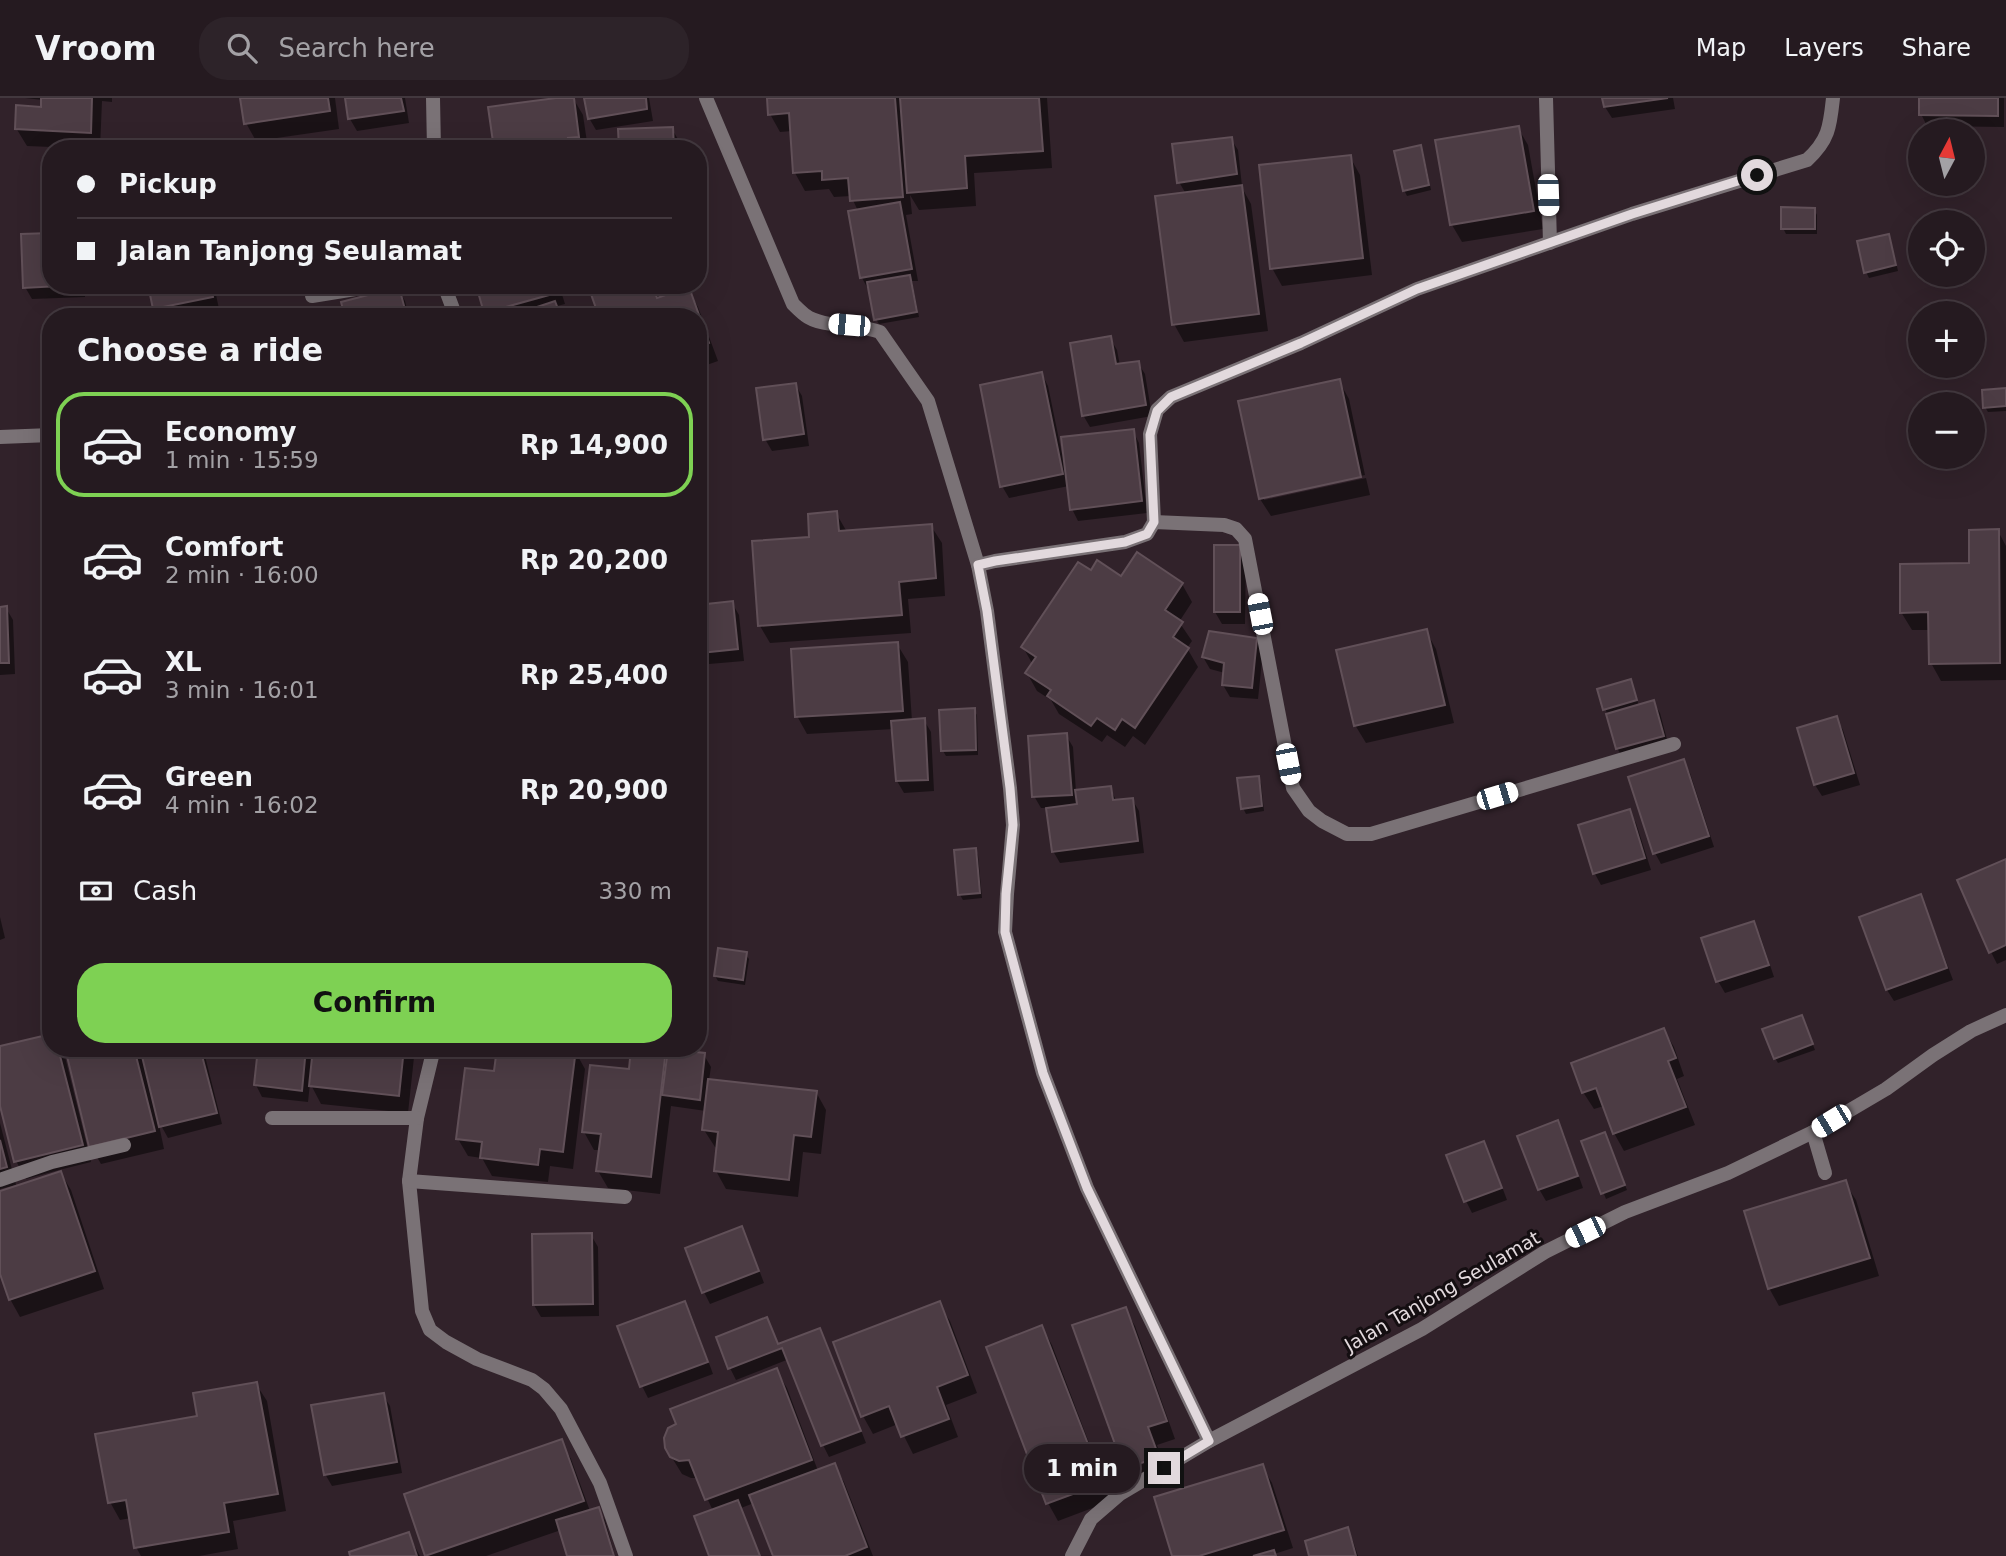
<!DOCTYPE html>
<meta charset="utf-8">
<style>
:root{--surface:#251a20;--page:#2d2329;--text:#f1f3f6;--muted:#a3a1a5;--line:#42383e;--accent:#7ed153}
body{margin:0;font-family:"DejaVu Sans",sans-serif;background:var(--page);color:var(--text);height:100vh;display:flex;flex-direction:column;font-size:26px;white-space:nowrap}
*{box-sizing:border-box;margin:0}
p{font-size:23px;color:var(--muted)}
.icon{flex:none;width:38px;height:38px;fill:none;stroke:currentColor;stroke-width:2;stroke-linecap:round;stroke-linejoin:round}
.map{position:relative;flex:1;overflow:hidden}
.sheet{position:absolute;left:42px;top:210px;width:665px;height:749px;display:flex;flex-direction:column;background:var(--surface);border-radius:28px;box-shadow:0 7px 28px #0002,0 0 0 2px var(--line)}
.sheet>*{flex:none}
.banner{position:absolute;left:42px;top:42px;width:665px;height:154px;border-radius:28px;box-shadow:0 7px 28px #0002,0 0 0 2px var(--line);display:grid;align-content:center;height:154px;padding:0 35px;background:var(--surface)}
.needle{width:46px;rotate:7deg}
.buttons{position:absolute;left:1908px;top:21px;display:grid;gap:14px}
.buttons a{display:grid;place-items:center;width:77px;height:77px;border-radius:50%;background:var(--surface);box-shadow:0 7px 28px #0002,0 0 0 2px var(--line);font-size:35px}
.end{position:absolute;width:32px;height:32px;margin:-16px;border:9px solid #e2d9dd;background:#111;box-shadow:0 0 0 4px #111}
.from{border-radius:50%}
.bubble{position:absolute;height:49px;border-radius:24px;background:var(--surface);box-shadow:0 7px 28px #0002,0 0 0 2px var(--line);font-size:23px;font-weight:600;line-height:49px;text-align:center}
.car{position:absolute;width:21px;height:42px;margin:-21px -10px;border-radius:9px;box-shadow:0 0 5px 2px #0007;background:linear-gradient(#fff 24%,#345 0 40%,#fff 0 76%,#345 0 86%,#fff 0)}
.banner b{display:flex;align-items:center;gap:24px;height:66px;font-size:26px}
.banner b+b{border-top:2px solid var(--line)}
.banner i{width:18px;height:18px;background:var(--text)}
ul{padding:0;list-style:none}
li{display:flex;align-items:center;gap:21px;height:105px;margin:0 14px 10px;padding:0 21px;border:4px solid transparent;border-radius:28px}
li div{flex:1}
li b{display:block;font-size:26px}
li em{font-style:normal;font-weight:600}
li.current{border-color:var(--accent)}
li>.icon{width:63px;height:63px;stroke-width:1.5}
h2{padding:0 35px;font-size:32px;line-height:84px}
.pay{display:flex;align-items:center;gap:18px;height:77px;padding:0 35px;font-size:26px}
.pay p{margin-inline-start:auto}
.button{display:flex;gap:14px;margin-top:auto;padding:14px 35px}
.button a{flex:1;height:80px;border-radius:28px;background:var(--accent);color:#111;font-size:28px;font-weight:600;line-height:80px;text-align:center}
header{display:flex;align-items:center;gap:42px;box-sizing:border-box;height:98px;padding:0 35px;background:var(--surface);border-bottom:2px solid var(--line)}
header strong{font-size:33px}
nav{display:flex;gap:38px;margin-inline-start:auto;font-size:24px}
.search{width:490px;height:63px;background:var(--page);display:flex;align-items:center;gap:18px;box-sizing:border-box;padding:0 24px;border-radius:28px;color:var(--muted);font-size:26px}
.map>svg:first-child{display:block}
.shadow{fill:#0007}
.building{fill:#4c3c44;stroke:#615058;stroke-width:2}
.lines{fill:none;stroke-linecap:round;stroke-linejoin:round}
.service{stroke:#7a7276;stroke-width:14}
.minor{stroke:#7a7276;stroke-width:14}
.tertiary{stroke:#7a7276;stroke-width:14}
.route{stroke:#e2d9dd;stroke-width:9}
.labels{text-anchor:middle;stroke-width:6;stroke-linejoin:round;paint-order:stroke}
.street-label{font-size:19px;fill:#e2d9dd;stroke:#140e11}
</style>
<header>
<strong>Vroom</strong>
<div class="search"><svg class="icon" aria-label="search" viewBox="0 0 24 24"><circle cx="10" cy="10" r="6"/><path d="M15 15l6 6"/></svg>Search here</div>
<nav><a>Map</a><a>Layers</a><a>Share</a></nav>
</header>
<div class="map">
<svg width="2006" height="1458" viewBox="0 0 2006 1458">
<rect width="100%" height="100%" fill="#31222a"/>
<!-- shadow -->
<g class="shadow">
<polygon points="25,0 112,0 112,4 102,3 100,51 27,48 16,30 43,10 43,2"/>
<polygon points="242,0 335,0 339,31 256,43 246,25"/>
<polygon points="347,0 405,0 409,25 357,33 350,21"/>
<polygon points="570,0 573,0 583,17 588,51 496,51"/>
<polygon points="586,0 649,0 653,23 596,32 589,20"/>
<polygon points="769,0 1047,0 1052,70 974,75 976,108 919,112 910,97 912,116 906,117 918,183 912,183 919,219 879,226 876,221 868,191 862,180 858,113 851,98 834,99 829,91 805,93 795,75 792,33 780,34 770,16"/>
<polygon points="1604,0 1673,0 1675,11 1612,20 1605,9"/>
<polygon points="1921,0 2004,0 2004,29 1927,28 1921,16"/>
<polygon points="1518,30 1528,47 1543,131 1462,144 1452,127 1437,44"/>
<polygon points="672,31 679,43 679,51 621,51"/>
<polygon points="1231,41 1238,52 1242,88 1241,88 1251,106 1268,233 1184,244 1174,226 1186,96 1179,84"/>
<polygon points="1420,49 1423,54 1431,92 1407,98 1404,92"/>
<polygon points="1350,59 1360,77 1372,177 1282,188 1272,170"/>
<polygon points="1814,111 1817,117 1817,136 1786,136 1783,130"/>
<polygon points="1888,138 1891,143 1898,173 1869,180 1866,174"/>
<polygon points="51,187 84,187 85,199 32,201 25,189"/>
<polygon points="150,187 214,187 219,211 180,219 159,219 155,211"/>
<polygon points="477,187 559,187 565,206 557,208 562,219 488,219"/>
<polygon points="576,187 599,187 580,193"/>
<polygon points="621,187 653,187 660,201 688,191 698,209 718,263 698,270 698,219"/>
<polygon points="398,191 405,203 409,219 346,219"/>
<polygon points="1110,240 1117,252 1120,268 1138,265 1145,276 1152,318 1090,329 1083,317"/>
<polygon points="1042,276 1048,288 1062,356 1133,333 1139,345 1147,415 1078,423 1072,411 1069,388 1009,400 1002,388"/>
<polygon points="1339,283 1349,301 1365,377 1264,398 1264,402 1366,380 1370,397 1271,418 1260,401"/>
<polygon points="795,286 802,298 809,348 772,353 765,341"/>
<polygon points="2006,292 2006,313 1988,314 1985,309"/>
<polygon points="836,415 847,434 931,428 942,445 945,498 908,501 911,535 770,545 760,528 811,440"/>
<polygon points="1998,433 2006,448 2006,582 1941,583 1931,565 1930,532 1912,532 1901,514 1971,467"/>
<polygon points="1239,448 1246,460 1245,526 1222,526 1215,514"/>
<polygon points="1091,474 1121,481 1182,486 1192,504 1179,524 1192,543 1187,550 1198,569 1145,647 1133,638 1125,649 1107,637 1102,644 1059,616 1051,602 1037,593 1027,575 1033,567 1023,549"/>
<polygon points="732,505 739,517 744,563 709,566 703,555 698,508"/>
<polygon points="0,510 6,510 13,522 15,576 0,577"/>
<polygon points="1426,533 1436,551 1454,625 1366,645 1355,627"/>
<polygon points="1256,542 1263,553 1258,601 1230,599 1223,587 1225,575 1210,571 1203,559"/>
<polygon points="897,546 908,564 912,623 924,622 931,634 934,693 904,695 897,683 894,631 807,636 797,618"/>
<polygon points="698,579 705,590 709,628 698,629"/>
<polygon points="1633,589 1639,608 1653,604 1660,615 1669,649 1624,662 1617,650 1600,592"/>
<polygon points="974,612 977,617 978,657 946,658 943,653"/>
<polygon points="1836,620 1843,632 1860,687 1822,698 1815,687"/>
<polygon points="1066,637 1073,649 1076,694 1110,690 1117,704 1132,701 1139,713 1144,755 1060,765 1053,753 1048,710 1041,710 1034,698"/>
<polygon points="1683,663 1690,675 1714,749 1661,766 1655,755"/>
<polygon points="1258,680 1261,685 1264,713 1246,716 1243,710"/>
<polygon points="1629,713 1636,725 1651,772 1601,787 1595,776 1580,728"/>
<polygon points="975,752 978,757 982,800 963,802 960,797"/>
<polygon points="2006,763 2006,862 1997,866 1991,854"/>
<polygon points="1920,798 1926,810 1953,882 1894,903 1887,892 1861,820"/>
<polygon points="0,819 5,840 0,842"/>
<polygon points="1753,825 1760,837 1774,879 1725,895 1718,883"/>
<polygon points="745,856 749,861 745,887 718,883 715,878"/>
<polygon points="1802,919 1815,952 1778,965 1775,960"/>
<polygon points="1664,932 1674,949 1684,978 1677,981 1695,1027 1624,1053 1614,1035 1604,1008 1594,1011 1583,994"/>
<polygon points="0,950 61,950 64,955 91,1064 59,1072 71,1092 104,1191 20,1219 10,1201 0,1170 0,1095 59,1075 59,1072 26,1081 16,1063 0,1001"/>
<polygon points="67,950 203,950 222,1026 168,1040 158,1022 164,1051 101,1066 89,1045"/>
<polygon points="259,950 415,950 408,1015 321,1006 310,985 308,1004 262,999 256,987"/>
<polygon points="499,950 553,950 575,953 585,971 573,1071 550,1068 548,1084 492,1078 482,1060 468,1058 458,1041 496,975"/>
<polygon points="633,950 665,952 669,959 704,957 711,969 709,982 816,994 826,1012 821,1056 803,1054 798,1099 726,1091 716,1073 718,1050 715,1049 704,1032 706,1013 671,1008 660,1096 608,1090 598,1073 600,1052 594,1052 584,1034 630,973"/>
<polygon points="1557,1024 1564,1036 1583,1090 1546,1103 1539,1091"/>
<polygon points="0,1025 16,1087 0,1091"/>
<polygon points="1607,1041 1627,1092 1606,1101 1583,1044"/>
<polygon points="1483,1045 1490,1057 1507,1102 1472,1115 1466,1103"/>
<polygon points="1845,1085 1856,1102 1879,1178 1779,1208 1769,1190"/>
<polygon points="741,1130 748,1142 764,1185 710,1206 704,1194"/>
<polygon points="591,1137 598,1149 599,1218 541,1219 534,1207"/>
<polygon points="684,1205 691,1216 713,1276 648,1300 642,1288 619,1229"/>
<polygon points="939,1206 950,1223 977,1295 946,1307 958,1339 913,1356 898,1326 873,1336 863,1318"/>
<polygon points="1125,1211 1135,1228 1175,1341 1157,1347 1168,1377 1136,1388 1126,1370"/>
<polygon points="766,1221 779,1248 819,1232 826,1243 866,1345 829,1359 823,1347 789,1261 736,1282 730,1270 718,1240"/>
<polygon points="1042,1229 1052,1247 1111,1403 1058,1423 1048,1405"/>
<polygon points="776,1272 787,1290 818,1373 834,1367 844,1384 873,1458 774,1458 754,1405 741,1410 760,1458 711,1458 713,1413 698,1380 691,1380 682,1376 666,1350"/>
<polygon points="256,1286 267,1303 286,1413 233,1423 238,1451 199,1458 141,1458 136,1449 131,1420 120,1422 110,1404 199,1320"/>
<polygon points="383,1297 390,1308 402,1375 332,1388 325,1376"/>
<polygon points="561,1344 571,1361 590,1413 598,1411 605,1422 615,1458 569,1458 561,1432 486,1458 428,1458 406,1397"/>
<polygon points="1262,1368 1272,1385 1293,1450 1274,1456 1275,1458 1174,1458"/>
<polygon points="1347,1432 1353,1443 1358,1458 1311,1458"/>
<polygon points="408,1436 420,1458 352,1458"/>
</g>
<!-- building -->
<g class="building">
<polygon points="41,0 92,0 91,35 15,31 16,7 41,9"/>
<polygon points="240,0 328,0 330,13 244,26"/>
<polygon points="345,0 401,0 404,13 348,21"/>
<polygon points="556,0 574,0 579,39 568,40 570,51 494,51 488,9"/>
<polygon points="584,0 646,0 647,11 588,21"/>
<polygon points="767,0 895,0 903,99 850,103 848,80 822,82 822,73 793,75 789,15 768,17"/>
<polygon points="900,0 1039,0 1043,53 965,58 967,90 907,95"/>
<polygon points="1602,0 1668,0 1604,9"/>
<polygon points="1919,0 1998,0 1998,18 1919,17"/>
<polygon points="1519,28 1534,113 1450,127 1435,42"/>
<polygon points="673,29 674,51 619,51 618,31"/>
<polygon points="1232,39 1237,76 1177,85 1172,46"/>
<polygon points="1421,47 1429,87 1403,93 1394,53"/>
<polygon points="1351,57 1363,160 1270,171 1259,67"/>
<polygon points="1242,87 1259,216 1172,227 1155,98"/>
<polygon points="900,104 912,171 860,180 848,113"/>
<polygon points="1781,109 1815,110 1815,131 1781,131"/>
<polygon points="51,135 51,187 79,187 23,190 21,136"/>
<polygon points="1889,136 1896,167 1864,175 1857,143"/>
<polygon points="910,177 917,214 874,222 867,184"/>
<polygon points="148,187 211,187 213,199 153,211"/>
<polygon points="476,187 558,187 560,194 484,215"/>
<polygon points="616,187 652,187 657,200 689,189 709,245 698,249 698,219 599,219 591,196"/>
<polygon points="399,189 407,219 345,219 341,204"/>
<polygon points="555,203 561,219 507,219"/>
<polygon points="1111,238 1116,266 1139,263 1146,307 1082,318 1070,245"/>
<polygon points="1042,274 1063,376 1000,389 980,287"/>
<polygon points="1340,281 1361,379 1259,401 1238,303"/>
<polygon points="796,285 804,336 763,342 756,290"/>
<polygon points="2006,290 2006,308 1983,310 1982,292"/>
<polygon points="1134,331 1142,403 1070,412 1061,339"/>
<polygon points="837,413 839,433 932,426 936,480 899,484 902,517 758,528 752,443 809,439 808,416"/>
<polygon points="1999,431 2000,565 1929,566 1928,514 1900,515 1900,466 1969,465 1969,432"/>
<rect x="1214" y="447" width="26" height="67"/>
<polygon points="1137,454 1183,485 1165,512 1183,524 1173,539 1189,550 1135,630 1122,621 1115,632 1097,620 1091,628 1047,598 1051,592 1025,575 1036,559 1021,549 1078,464 1091,472 1097,462 1121,478"/>
<polygon points="733,503 738,551 701,555 698,507"/>
<polygon points="7,508 9,565 0,565 0,509"/>
<polygon points="1427,531 1445,607 1354,628 1336,552"/>
<polygon points="1209,533 1257,540 1252,590 1222,587 1224,565 1202,559"/>
<polygon points="898,544 903,613 795,619 791,551"/>
<polygon points="699,576 703,616 698,617 698,577"/>
<polygon points="1631,581 1637,602 1603,612 1597,591"/>
<polygon points="1654,602 1664,638 1616,651 1606,616"/>
<polygon points="975,610 976,652 941,653 939,612"/>
<polygon points="1837,618 1854,675 1814,687 1797,630"/>
<polygon points="925,620 928,682 896,683 891,623"/>
<polygon points="1067,635 1072,697 1032,699 1028,638"/>
<polygon points="1684,661 1709,738 1653,756 1628,679"/>
<polygon points="1259,678 1262,708 1241,711 1237,680"/>
<polygon points="1111,688 1113,702 1133,700 1138,743 1052,754 1046,710 1077,706 1075,692"/>
<polygon points="1630,711 1645,760 1593,776 1578,727"/>
<polygon points="976,750 980,795 958,797 954,752"/>
<polygon points="2006,761 2006,847 1989,855 1957,782"/>
<polygon points="1921,796 1947,870 1886,892 1859,819"/>
<polygon points="1754,823 1769,867 1716,884 1701,840"/>
<polygon points="718,850 747,854 743,882 714,878"/>
<polygon points="1802,917 1813,946 1774,961 1762,931"/>
<polygon points="1664,930 1676,960 1668,963 1686,1009 1613,1036 1596,990 1582,995 1571,965"/>
<polygon points="51,936 51,950 58,950 83,1047 14,1064 0,1008 0,948"/>
<polygon points="65,950 134,950 155,1033 89,1049"/>
<polygon points="140,950 200,950 217,1015 159,1029"/>
<polygon points="258,950 306,950 302,993 254,987"/>
<polygon points="313,950 404,950 399,998 309,988"/>
<polygon points="497,950 576,951 563,1054 540,1051 538,1067 480,1060 482,1044 456,1041 465,970 494,973"/>
<polygon points="631,950 666,951 651,1079 596,1073 601,1036 582,1034 590,967 629,971"/>
<polygon points="668,951 705,955 700,1002 662,997"/>
<polygon points="708,981 817,993 811,1039 794,1037 789,1082 714,1073 718,1034 702,1032"/>
<polygon points="1558,1022 1578,1078 1538,1092 1517,1038"/>
<polygon points="1605,1034 1625,1087 1601,1096 1581,1043"/>
<polygon points="0,1042 7,1069 0,1071"/>
<polygon points="1484,1043 1502,1090 1464,1104 1446,1057"/>
<polygon points="61,1073 95,1173 9,1202 0,1176 0,1093"/>
<polygon points="1846,1082 1870,1160 1768,1191 1744,1113"/>
<polygon points="742,1128 759,1173 702,1195 685,1150"/>
<polygon points="592,1135 593,1206 533,1207 532,1136"/>
<polygon points="685,1203 708,1264 640,1289 617,1228"/>
<polygon points="940,1203 968,1277 937,1289 949,1321 901,1339 889,1308 861,1319 833,1244"/>
<polygon points="1126,1209 1167,1323 1148,1329 1159,1359 1124,1371 1072,1227"/>
<polygon points="767,1219 778,1246 820,1230 861,1333 821,1348 782,1250 728,1271 716,1239"/>
<polygon points="1042,1227 1103,1385 1046,1406 986,1249"/>
<polygon points="777,1270 812,1362 705,1402 689,1362 679,1363 670,1359 665,1350 664,1340 668,1330 676,1326 670,1311"/>
<polygon points="257,1284 278,1396 224,1405 229,1434 134,1450 126,1402 108,1405 95,1336 197,1318 193,1295"/>
<polygon points="384,1295 397,1364 324,1377 311,1307"/>
<polygon points="562,1341 584,1403 425,1458 404,1396"/>
<polygon points="835,1365 867,1449 845,1458 773,1458 749,1397"/>
<polygon points="1263,1366 1284,1432 1199,1458 1172,1458 1154,1399"/>
<polygon points="738,1402 760,1458 709,1458 694,1418"/>
<polygon points="599,1409 614,1458 567,1458 556,1422"/>
<polygon points="1348,1429 1356,1458 1309,1458 1305,1443"/>
<polygon points="409,1434 417,1458 350,1458 349,1454"/>
<polygon points="1274,1452 1276,1458 1253,1458"/>
</g>
<g class="lines">
<!-- service -->
<polyline class="service" points="1813,1034 1825,1075"/>
<!-- minor -->
<g class="minor">
<polyline points="433,0 434,51"/>
<path d="M 706,0 L 793,206 C 797,210 801,214 805,217 C 821,230 859,226 880,234 L 928,303 L 978,467"/>
<polyline points="1546,0 1550,145"/>
<polyline points="444,187 456,219"/>
<polyline points="312,198 380,187"/>
<polyline points="0,339 51,337"/>
<polyline points="1154,424 1224,427 1236,431 1245,441 1293,690 1309,713 1322,723 1347,736 1371,736 1674,646"/>
<polyline points="434,950 417,1020 409,1083 422,1213 430,1232 446,1244 477,1261 532,1282 544,1291 561,1311 600,1385 626,1458"/>
<polyline points="272,1020 417,1020"/>
<polyline points="0,1082 52,1064 124,1047"/>
<polyline points="409,1083 625,1099"/>
<path d="M 1209,1343 L 1087,1090 L 1043,975 L 1005,834 L 1007,796 L 1013,727 L 1010,690 L 987,513 L 978,467 L 995,463 L 1125,444 L 1147,436 L 1154,424 L 1150,336 L 1157,312 L 1171,299 L 1301,245 L 1417,191 L 1632,116 L 1807,62 C 1829,42 1830,28 1833,0"/>
</g>
<!-- tertiary -->
<polyline class="tertiary" points="1072,1458 1091,1421 1120,1396 1209,1343 1422,1231 1545,1154 1625,1114 1728,1075 1813,1034 1886,991 1933,957 1971,933 2006,917"/>
</g>
<g class="lines">
<!-- route -->
<polyline class="route" points="1164,1370 1209,1343 1087,1090 1043,975 1005,834 1006,796 1013,727 1010,690 987,513 978,467 995,463 1125,444 1147,436 1154,424 1150,337 1157,313 1171,299 1301,245 1417,191 1632,116 1757,77"/>
</g>
<g class="labels">
<!-- street labels -->
<g class="street-label">
<text transform="translate(1442 1193) rotate(-30)" y="7">Jalan Tanjong Seulamat</text>
</g>
</g>
</svg>
<div class="buttons">
<a><svg class="needle" viewBox="-14 -14 28 28"><path d="M0-13l5 13h-10z" fill="#e53935"/><path d="M0 13l5-13h-10z" fill="#a3a1a5"/></svg></a>
<a><svg class="icon" aria-label="locate" viewBox="0 0 24 24"><circle cx="12" cy="12" r="6"/><path d="M12 2v4M12 18v4M2 12h4M18 12h4"/></svg></a>
<a>+</a>
<a>−</a>
</div>
<i class="end from" style="left:1757px;top:77px"></i>
<i class="end" style="left:1164px;top:1370px"></i>
<div class="bubble" style="left:1024px;top:1346px;width:116px">1 min</div>
<i class="car" style="left:1548px;top:97px;rotate:178deg"></i>
<i class="car" style="left:849px;top:227px;rotate:275deg"></i>
<i class="car" style="left:1260px;top:516px;rotate:349deg"></i>
<i class="car" style="left:1288px;top:666px;rotate:169deg"></i>
<i class="car" style="left:1497px;top:698px;rotate:73deg"></i>
<i class="car" style="left:1831px;top:1023px;rotate:239deg"></i>
<i class="car" style="left:1585px;top:1134px;rotate:244deg"></i>
<div class="banner">
<b><i class="from"></i>Pickup</b>
<b><i></i>Jalan Tanjong Seulamat</b>
</div>
<section class="sheet">
<h2>Choose a ride</h2>
<ul>
<li class="current"><svg class="icon" aria-label="car" viewBox="0 0 24 24"><path d="M5 17H2v-5l4-1 3-4h7l3 4 3 1v5h-3M9 17h6M6 11h13"/><circle cx="7" cy="17" r="2"/><circle cx="17" cy="17" r="2"/></svg><div><b>Economy</b><p>1 min · 15:59</p></div><em>Rp 14,900</em></li>
<li><svg class="icon" aria-label="car" viewBox="0 0 24 24"><path d="M5 17H2v-5l4-1 3-4h7l3 4 3 1v5h-3M9 17h6M6 11h13"/><circle cx="7" cy="17" r="2"/><circle cx="17" cy="17" r="2"/></svg><div><b>Comfort</b><p>2 min · 16:00</p></div><em>Rp 20,200</em></li>
<li><svg class="icon" aria-label="car" viewBox="0 0 24 24"><path d="M5 17H2v-5l4-1 3-4h7l3 4 3 1v5h-3M9 17h6M6 11h13"/><circle cx="7" cy="17" r="2"/><circle cx="17" cy="17" r="2"/></svg><div><b>XL</b><p>3 min · 16:01</p></div><em>Rp 25,400</em></li>
<li><svg class="icon" aria-label="car" viewBox="0 0 24 24"><path d="M5 17H2v-5l4-1 3-4h7l3 4 3 1v5h-3M9 17h6M6 11h13"/><circle cx="7" cy="17" r="2"/><circle cx="17" cy="17" r="2"/></svg><div><b>Green</b><p>4 min · 16:02</p></div><em>Rp 20,900</em></li>
</ul>
<div class="pay"><svg class="icon" aria-label="cash" viewBox="0 0 24 24"><path d="M3 7h18v10H3z"/><circle cx="12" cy="12" r="2"/></svg>Cash<p>330 m</p></div>
<div class="button"><a>Confirm</a></div>
</section>
</div>
